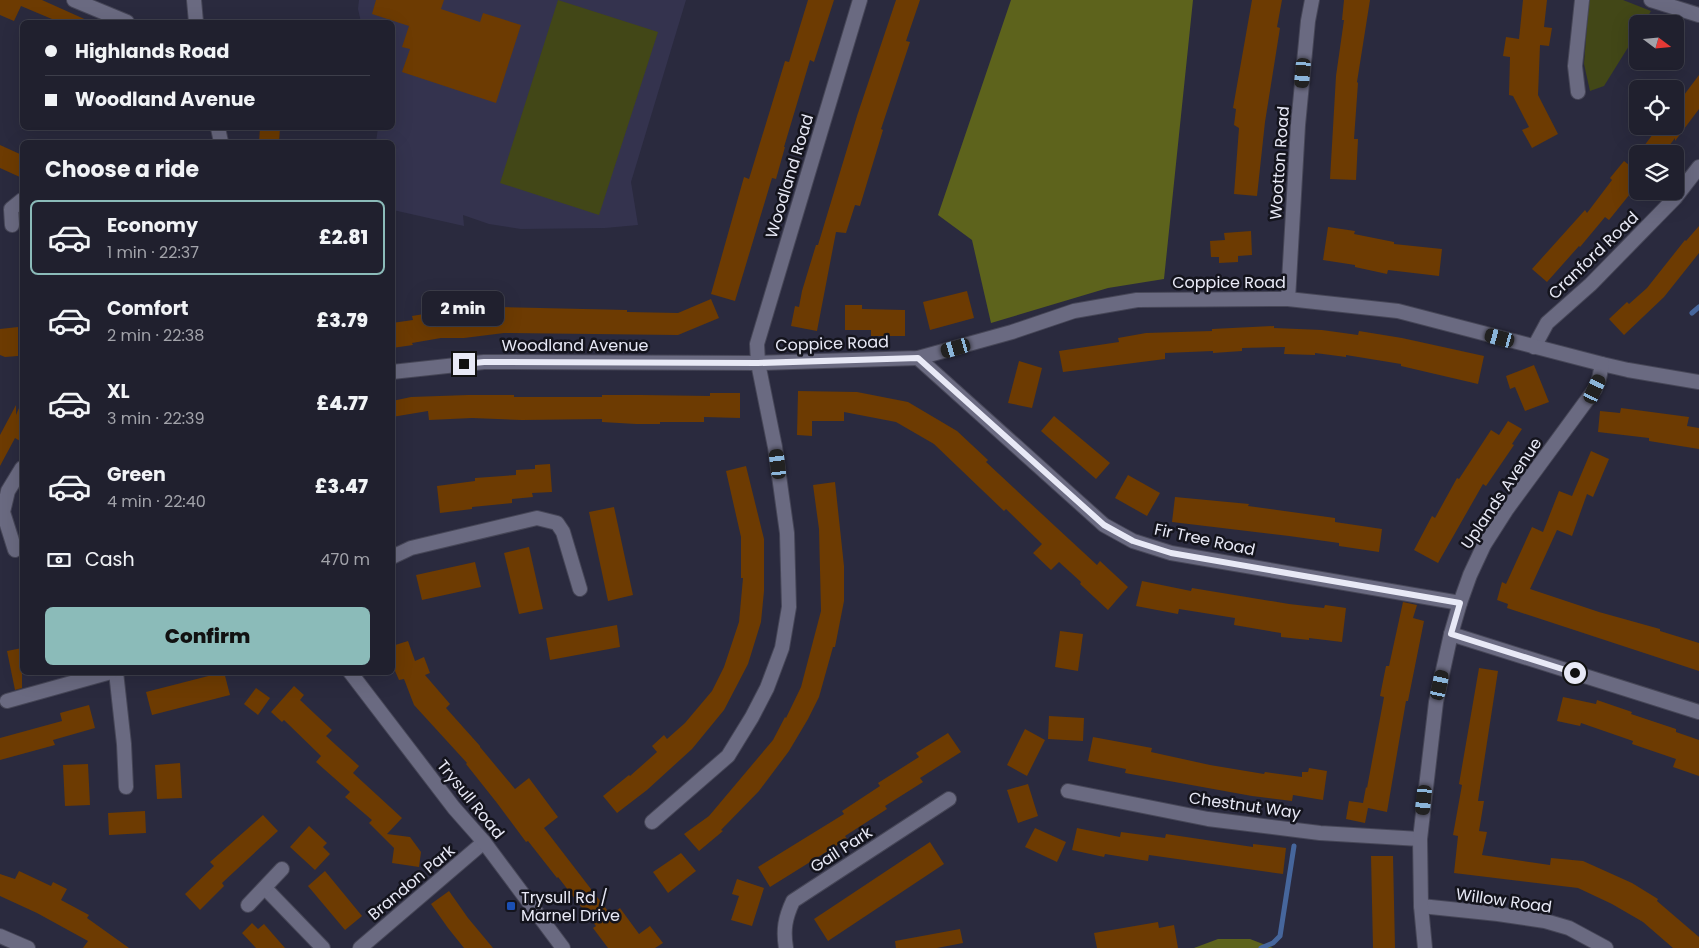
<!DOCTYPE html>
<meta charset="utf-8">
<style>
:root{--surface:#20202e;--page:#282836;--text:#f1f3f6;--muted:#a2a3aa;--line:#3d3e4a;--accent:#8bbbb9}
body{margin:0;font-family:Poppins,sans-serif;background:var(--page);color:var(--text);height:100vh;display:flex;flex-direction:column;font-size:19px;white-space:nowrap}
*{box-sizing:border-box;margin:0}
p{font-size:16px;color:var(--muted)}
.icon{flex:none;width:28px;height:28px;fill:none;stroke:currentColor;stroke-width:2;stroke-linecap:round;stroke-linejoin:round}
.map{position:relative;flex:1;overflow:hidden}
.panel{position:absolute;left:20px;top:140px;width:375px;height:535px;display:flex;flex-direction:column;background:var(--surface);border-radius:8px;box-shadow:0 5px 20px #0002,0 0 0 1px var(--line)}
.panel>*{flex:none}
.banner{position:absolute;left:20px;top:20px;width:375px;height:110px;border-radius:8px;box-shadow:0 5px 20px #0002,0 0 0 1px var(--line);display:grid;align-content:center;height:110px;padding:0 25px;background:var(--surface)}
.needle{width:32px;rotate:106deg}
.tools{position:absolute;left:1629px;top:15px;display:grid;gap:10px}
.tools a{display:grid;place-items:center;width:55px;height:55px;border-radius:8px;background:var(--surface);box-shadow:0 5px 20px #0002,0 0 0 1px var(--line);font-size:25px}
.end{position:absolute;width:22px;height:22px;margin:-11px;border:6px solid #e8e9f6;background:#111;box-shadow:0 0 0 2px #111}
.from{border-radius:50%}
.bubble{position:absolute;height:35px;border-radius:8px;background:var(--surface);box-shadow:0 5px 20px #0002,0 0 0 1px var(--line);font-size:16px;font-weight:800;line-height:35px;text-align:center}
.car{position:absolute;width:15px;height:30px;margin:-15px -8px;border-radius:6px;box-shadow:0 0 4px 1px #0007;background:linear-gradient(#222 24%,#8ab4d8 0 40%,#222 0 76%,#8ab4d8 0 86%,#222 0)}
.banner b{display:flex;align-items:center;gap:18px;height:48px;font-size:19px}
.banner b+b{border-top:1px solid var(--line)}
.banner i{width:12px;height:12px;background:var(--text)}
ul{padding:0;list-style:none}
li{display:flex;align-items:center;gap:15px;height:75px;margin:0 10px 8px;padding:0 15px;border:2px solid transparent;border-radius:8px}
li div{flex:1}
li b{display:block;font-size:19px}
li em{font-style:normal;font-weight:800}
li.on{border-color:var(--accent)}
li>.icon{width:45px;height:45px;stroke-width:1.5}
h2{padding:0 25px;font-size:22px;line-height:60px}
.pay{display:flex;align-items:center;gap:12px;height:55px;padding:0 25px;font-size:19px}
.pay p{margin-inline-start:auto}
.cta{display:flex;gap:10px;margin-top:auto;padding:10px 25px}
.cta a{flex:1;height:58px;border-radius:8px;background:var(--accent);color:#111;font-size:20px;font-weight:800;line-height:58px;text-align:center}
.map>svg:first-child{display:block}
.built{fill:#34334e}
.green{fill:#424717}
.forest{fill:#5d631c}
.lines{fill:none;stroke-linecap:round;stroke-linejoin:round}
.stream{stroke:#46669c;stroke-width:5}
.building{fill:#6d3b02}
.minor-casing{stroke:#464657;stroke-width:16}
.tertiary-casing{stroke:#464657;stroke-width:16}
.minor{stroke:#6a6a81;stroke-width:14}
.tertiary{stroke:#6a6a81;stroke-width:14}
.route{stroke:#e8e9f6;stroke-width:6}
.transit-dot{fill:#1a4fb4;stroke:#14141d;stroke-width:2}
.labels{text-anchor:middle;stroke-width:5;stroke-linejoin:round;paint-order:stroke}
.street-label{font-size:16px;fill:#e8e9f6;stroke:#14141d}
.poi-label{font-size:16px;fill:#e8e9f6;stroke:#14141d;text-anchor:start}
</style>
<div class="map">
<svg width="1699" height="948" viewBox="0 0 1699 948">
<rect width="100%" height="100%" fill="#2a2a3e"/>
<!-- built -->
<polygon class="built" points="359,0 686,0 631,182 638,225 605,228 521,229 489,224 463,215 464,226 393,210 392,142 376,142 378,128 392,128 392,22 361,22 358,9"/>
<!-- green -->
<g class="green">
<polygon points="558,0 658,32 599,215 500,183"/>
<polygon points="1589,0 1623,0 1651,11 1643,24 1638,24 1637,33 1604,86 1590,91 1584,64"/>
</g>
<!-- forest -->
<g class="forest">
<polygon points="1011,0 1193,0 1164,279 1108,288 991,323 972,240 938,215"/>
<polygon points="1218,939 1250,939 1273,948 1194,948"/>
</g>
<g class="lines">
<!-- stream -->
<g class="stream">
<polyline points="1692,313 1699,307"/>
<polyline points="1261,948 1273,943 1280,936 1294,846"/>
</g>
</g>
<!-- building -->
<g class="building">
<polygon points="0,0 42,0 91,22 59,22 21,6 14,21 0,15"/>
<polygon points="376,0 444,0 441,9 480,22 483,13 521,25 496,103 402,72 410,49 402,47 409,26 372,14"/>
<polygon points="808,0 834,0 814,62 810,60 784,147 785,147 776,179 772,178 735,301 711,294 744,177 749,179 785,61 789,62"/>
<polygon points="896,0 920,0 906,41 910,42 881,129 883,130 860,206 855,205 846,233 836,232 817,331 791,326 795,306 799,307 802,291 816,245 818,245 857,116"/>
<polygon points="1252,0 1282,0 1277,27 1280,28 1265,122 1257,196 1234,194 1239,128 1234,125 1236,109 1233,108"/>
<polygon points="1344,0 1370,0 1357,82 1358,83 1354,139 1358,139 1356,180 1330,179 1336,76 1344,20 1342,20"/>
<polygon points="1523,0 1547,0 1544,27 1552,28 1549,46 1540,45 1538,95 1558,134 1532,148 1522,130 1529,127 1513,96 1509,95 1510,57 1503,56 1506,37 1519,39"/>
<polygon points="1699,75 1699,109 1675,141 1675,138 1663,154 1638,154 1659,126 1675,126 1675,107"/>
<polygon points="260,128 280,128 279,142 259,142"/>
<polygon points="0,145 22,155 22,178 0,168"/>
<polygon points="1638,154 1638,184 1609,220 1605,217 1580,247 1579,246 1547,282 1532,269 1585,210 1587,213 1612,180 1610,178 1624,161 1629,165"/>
<polygon points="1699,226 1699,253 1664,297 1624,335 1609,319 1627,302 1629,304 1647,288 1685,240 1686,241"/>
<polygon points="1328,227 1355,231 1354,234 1394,242 1394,244 1442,249 1439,276 1388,270 1387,274 1355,267 1355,265 1323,260"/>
<polygon points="1251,231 1252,255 1238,256 1238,262 1219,263 1219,257 1211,257 1210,241 1225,240 1224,233"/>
<polygon points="967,291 974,318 930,330 923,302"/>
<polygon points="456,299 457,306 498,301 498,307 627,310 627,312 678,313 711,299 719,318 678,335 504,333 464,338 441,338 412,343 413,345 392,348 392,323 413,320 412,316 424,314 422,303"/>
<polygon points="845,305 862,305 862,309 905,310 905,336 871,336 871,330 845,330"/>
<polygon points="1274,326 1274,328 1322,330 1358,335 1359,331 1402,338 1484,356 1478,384 1401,366 1401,364 1346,355 1346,357 1315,353 1315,355 1284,354 1285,347 1242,348 1242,351 1213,353 1213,351 1165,353 1165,359 1063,372 1059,351 1119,342 1118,338 1146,333 1212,331 1212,329"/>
<polygon points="18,327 18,356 5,357 0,355 0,329"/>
<polygon points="1019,361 1042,368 1032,408 1008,403"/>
<polygon points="1534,365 1549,402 1525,411 1515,387 1510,389 1506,376"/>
<polygon points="798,391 857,392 908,402 957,431 988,460 986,462 1057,528 1097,565 1100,561 1128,587 1108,610 1080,584 1081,582 1059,562 1051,570 1033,553 1042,544 1006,509 1004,511 934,444 896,422 844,412 844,421 812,421 812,436 797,435"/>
<polygon points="710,393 740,393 740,418 704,417 704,422 660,422 660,424 636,424 602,422 602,419 522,420 472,418 429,420 428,411 392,417 392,401 411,397 468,395 514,395 514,397 602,397 602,395 641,395 710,396"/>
<polygon points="22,401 22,442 15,438 0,466 0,435 16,405 16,415"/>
<polygon points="1621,408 1689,417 1687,426 1699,428 1699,449 1649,441 1649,438 1598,432 1600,411 1620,413"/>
<polygon points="1054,416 1110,463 1096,479 1041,431"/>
<polygon points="1508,421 1522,429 1512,444 1514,445 1486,486 1483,484 1438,563 1414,550 1432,516 1435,518 1457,478 1459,479 1491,430 1499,435"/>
<polygon points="1591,451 1609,459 1593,497 1587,494 1572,536 1557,530 1530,589 1599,612 1660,629 1660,631 1699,643 1699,671 1507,608 1508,604 1497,600 1502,582 1506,584 1532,527 1543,532 1559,491 1572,496"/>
<polygon points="550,464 552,492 532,493 533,497 512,499 512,503 472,507 472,509 440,513 437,486 475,481 475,478 516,475 516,470 535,469 535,465"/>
<polygon points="746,466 764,539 764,591 761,622 748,664 724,710 692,749 647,790 617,813 603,796 629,775 630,776 657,752 652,746 664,735 667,739 685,723 712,691 724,667 739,622 743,578 741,578 741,537 726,471"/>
<polygon points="1128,475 1160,493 1147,516 1115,498"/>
<polygon points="835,482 844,566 844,601 835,647 833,647 819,697 808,719 789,751 759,791 721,830 723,831 699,851 684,834 709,816 773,740 785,717 786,718 801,687 821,611 819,529 813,485"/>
<polygon points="1175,497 1249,504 1248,506 1335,518 1335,522 1382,529 1379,552 1339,546 1339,543 1289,536 1172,522"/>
<polygon points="614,507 633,595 608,601 589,512"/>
<polygon points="529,547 543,609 519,614 504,553"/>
<polygon points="475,562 481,587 422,600 416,575"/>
<polygon points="1142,581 1191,591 1192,588 1289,604 1324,608 1325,605 1346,608 1342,642 1309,638 1309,640 1281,637 1281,633 1234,625 1235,618 1179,609 1178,614 1136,606"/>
<polygon points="1403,602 1417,605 1413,618 1424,621 1408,701 1406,701 1387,812 1368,808 1365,823 1346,819 1349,801 1363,803 1366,787 1367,788 1384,697 1380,696 1386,666 1389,666"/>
<polygon points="617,625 620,647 550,660 546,638"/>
<polygon points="1060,631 1083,634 1078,671 1055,667"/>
<polygon points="408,641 415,661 424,657 430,673 425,675 450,704 446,708 480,746 480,747 515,789 529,778 558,817 544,828 611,915 620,908 639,934 650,926 663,943 655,948 608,948 593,928 596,926 558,877 557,878 528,841 526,842 497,803 466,764 467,763 414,705 404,679 399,680 392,664 392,646"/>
<polygon points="22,648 22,688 15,690 7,651"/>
<polygon points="1479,668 1498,671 1478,801 1484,801 1479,831 1487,832 1482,855 1550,865 1551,858 1583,861 1632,883 1658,899 1657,901 1699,937 1699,948 1673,948 1643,922 1612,904 1578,888 1454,873 1458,836 1453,835 1462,785 1459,784"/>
<polygon points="224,672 230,695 152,715 146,692"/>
<polygon points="294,686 304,695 300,700 332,730 326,736 359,766 353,773 402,818 387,834 410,837 421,852 419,867 392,863 394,848 369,823 372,820 345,797 350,792 316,762 321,756 284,720 282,722 271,712"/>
<polygon points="256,688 270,698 258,715 244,704"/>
<polygon points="1563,697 1596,704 1597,700 1632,712 1631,714 1676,729 1676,732 1699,740 1699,776 1673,767 1676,759 1632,744 1633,741 1581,723 1580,726 1557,721"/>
<polygon points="89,705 95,728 53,740 55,745 0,760 0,738 62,721 60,713"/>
<polygon points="1049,716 1084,718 1083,741 1048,739"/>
<polygon points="1025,729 1045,740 1027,776 1007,765"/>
<polygon points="948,733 961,752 920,778 923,782 885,806 887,809 845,836 847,839 770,887 758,867 844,814 842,811 880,786 878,783 919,757 916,753"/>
<polygon points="1093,737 1152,748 1151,752 1210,765 1264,774 1265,772 1302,777 1302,772 1308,772 1309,768 1327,771 1323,800 1293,795 1292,801 1252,796 1125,773 1126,769 1088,761"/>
<polygon points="180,763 182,798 157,799 155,765"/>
<polygon points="88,764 90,805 65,806 63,765"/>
<polygon points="1028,784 1038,816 1018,823 1007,790"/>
<polygon points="145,811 146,833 109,835 108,813"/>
<polygon points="263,815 278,831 222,883 224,886 200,910 185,894 214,866 210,862"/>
<polygon points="309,826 327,843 323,847 330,854 315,870 290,847"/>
<polygon points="1035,828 1066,842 1057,862 1025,847"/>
<polygon points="1077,828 1120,837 1121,832 1165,838 1166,834 1253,847 1253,844 1286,848 1283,874 1149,855 1148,861 1105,854 1104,857 1072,850"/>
<polygon points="930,842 944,864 828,941 814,919"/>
<polygon points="681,853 696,871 668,893 653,872"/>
<polygon points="1371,856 1393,856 1395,948 1373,948"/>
<polygon points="19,871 51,886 53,882 67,889 61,900 89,915 87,918 129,948 83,948 88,941 37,913 0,896 0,874 15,879"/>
<polygon points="325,871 362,916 345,930 308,886"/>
<polygon points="737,879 764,888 752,926 731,920 739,896 732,894"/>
<polygon points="449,891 468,918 493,948 464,948 448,928 431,904"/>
<polygon points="1158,922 1159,928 1174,925 1178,948 1097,948 1094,933"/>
<polygon points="252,923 258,929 264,924 285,948 256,948 242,933"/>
<polygon points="960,929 963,943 937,948 896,948 895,941"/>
</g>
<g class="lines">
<defs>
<g id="minor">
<polyline points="74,0 127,22"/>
<polyline points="1651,0 1699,15"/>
<polyline points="1578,92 1575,66 1582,0"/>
<polyline points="12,225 11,209 22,200"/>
<polyline points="1288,299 1298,125 1308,21 1312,0"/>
<polyline points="1534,347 1547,323 1591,284 1675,198 1699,167"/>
<polyline points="918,358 1104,525 1133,541 1171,553 1460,603"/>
<polyline points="392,372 484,362 758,363 918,358 1012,332 1074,311 1137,300 1288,299 1398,311 1602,364 1628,370 1699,382"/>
<polyline points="15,550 3,512 8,491 22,468"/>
<polyline points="392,557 411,548 537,518 557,523 563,532 580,589"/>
<polyline points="1451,634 1699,712"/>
<polyline points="116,672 124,744 126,787"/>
<polyline points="7,701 111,672"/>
<polyline points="1068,791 1208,819 1320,833 1420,839"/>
<polyline points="652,822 728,756 752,717 767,688 782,648 789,607 787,533 775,447 758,363 757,344 860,0"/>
<polyline points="265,888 323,948"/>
<polyline points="248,905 282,869"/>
<polyline points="1421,906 1498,914 1545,921 1569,928 1606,948"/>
<polyline points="0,936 28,948"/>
<polyline points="360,948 484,842"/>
<path d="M 786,948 C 783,930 785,918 793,901 L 949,799"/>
<polyline points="1425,948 1421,906 1420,839 1436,702 1451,634 1460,603 1470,575 1484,545 1507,509 1595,389 1599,379 1602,364"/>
</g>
<g id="tertiary">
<polyline points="194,0 196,22"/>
<polyline points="218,128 221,142"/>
<polyline points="350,672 454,808 484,842 563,948"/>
</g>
</defs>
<!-- minor casing -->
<use href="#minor" class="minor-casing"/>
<!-- tertiary casing -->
<use href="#tertiary" class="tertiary-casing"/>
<!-- minor -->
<use href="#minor" class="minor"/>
<!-- tertiary -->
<use href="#tertiary" class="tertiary"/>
</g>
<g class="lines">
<!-- route -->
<polyline class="route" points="464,364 484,362 758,363 918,358 1104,525 1133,541 1171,553 1460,603 1451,634 1575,673"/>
</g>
<!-- markers -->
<rect class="transit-dot" x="506" y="901" width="10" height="10" rx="2.5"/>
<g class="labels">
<!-- street labels -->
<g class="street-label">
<text transform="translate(1279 163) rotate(-86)" y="6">Wootton Road</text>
<text transform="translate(789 176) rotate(-73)" y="6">Woodland Road</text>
<text transform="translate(1593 255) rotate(-44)" y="6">Cranford Road</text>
<text x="1229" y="288">Coppice Road</text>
<text transform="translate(832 343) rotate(-2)" y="6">Coppice Road</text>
<text x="575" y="351">Woodland Avenue</text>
<text transform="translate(1501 493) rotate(-56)" y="6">Uplands Avenue</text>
<text transform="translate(1205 539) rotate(12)" y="6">Fir Tree Road</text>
<text transform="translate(471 799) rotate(51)" y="6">Trysull Road</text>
<text transform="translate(1245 805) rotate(8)" y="6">Chestnut Way</text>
<text transform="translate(841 849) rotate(-33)" y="6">Gail Park</text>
<text transform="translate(411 882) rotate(-40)" y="6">Brandon Park</text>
<text transform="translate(1504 900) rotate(8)" y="6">Willow Road</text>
</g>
<!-- poi labels -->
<g class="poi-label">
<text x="521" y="903">Trysull Rd /<tspan x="521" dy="18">Marnel Drive</tspan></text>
</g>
</g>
</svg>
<div class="tools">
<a><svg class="needle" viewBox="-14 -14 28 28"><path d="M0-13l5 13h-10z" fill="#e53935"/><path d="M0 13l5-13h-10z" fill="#a2a3aa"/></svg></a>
<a><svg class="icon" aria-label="locate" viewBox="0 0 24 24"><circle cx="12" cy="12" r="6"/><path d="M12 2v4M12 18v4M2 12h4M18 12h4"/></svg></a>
<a><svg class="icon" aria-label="layers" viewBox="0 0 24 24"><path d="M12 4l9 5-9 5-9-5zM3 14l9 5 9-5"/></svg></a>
</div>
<i class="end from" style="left:1575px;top:673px"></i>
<i class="end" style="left:464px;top:364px"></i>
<div class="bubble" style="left:422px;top:291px;width:82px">2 min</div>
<i class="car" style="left:1303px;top:73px;rotate:185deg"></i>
<i class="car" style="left:1500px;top:338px;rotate:285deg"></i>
<i class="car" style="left:956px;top:348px;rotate:254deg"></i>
<i class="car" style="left:1595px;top:389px;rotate:25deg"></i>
<i class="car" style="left:778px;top:464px;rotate:353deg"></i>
<i class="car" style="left:1440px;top:685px;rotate:12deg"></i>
<i class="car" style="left:1424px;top:800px;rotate:186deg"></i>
<div class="banner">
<b><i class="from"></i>Highlands Road</b>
<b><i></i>Woodland Avenue</b>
</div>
<section class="panel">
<h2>Choose a ride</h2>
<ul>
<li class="on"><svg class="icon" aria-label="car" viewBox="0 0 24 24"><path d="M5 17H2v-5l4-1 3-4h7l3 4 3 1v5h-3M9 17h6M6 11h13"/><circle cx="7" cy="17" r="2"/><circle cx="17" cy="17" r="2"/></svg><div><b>Economy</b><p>1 min · 22:37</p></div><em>£2.81</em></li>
<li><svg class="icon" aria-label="car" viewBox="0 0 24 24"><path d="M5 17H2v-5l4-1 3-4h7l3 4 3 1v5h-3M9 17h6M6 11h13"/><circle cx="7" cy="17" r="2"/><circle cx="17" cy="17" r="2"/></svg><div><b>Comfort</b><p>2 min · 22:38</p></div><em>£3.79</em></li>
<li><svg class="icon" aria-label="car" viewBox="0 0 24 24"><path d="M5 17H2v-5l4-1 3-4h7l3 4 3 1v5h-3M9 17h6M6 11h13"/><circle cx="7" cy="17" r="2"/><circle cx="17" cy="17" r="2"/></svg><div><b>XL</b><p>3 min · 22:39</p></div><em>£4.77</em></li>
<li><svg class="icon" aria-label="car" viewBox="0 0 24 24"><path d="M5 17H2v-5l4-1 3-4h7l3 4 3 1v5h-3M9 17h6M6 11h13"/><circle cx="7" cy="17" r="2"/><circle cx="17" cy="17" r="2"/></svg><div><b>Green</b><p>4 min · 22:40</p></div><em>£3.47</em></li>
</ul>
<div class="pay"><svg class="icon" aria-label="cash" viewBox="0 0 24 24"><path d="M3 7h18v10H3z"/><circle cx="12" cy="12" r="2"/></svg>Cash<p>470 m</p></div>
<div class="cta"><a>Confirm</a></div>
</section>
</div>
